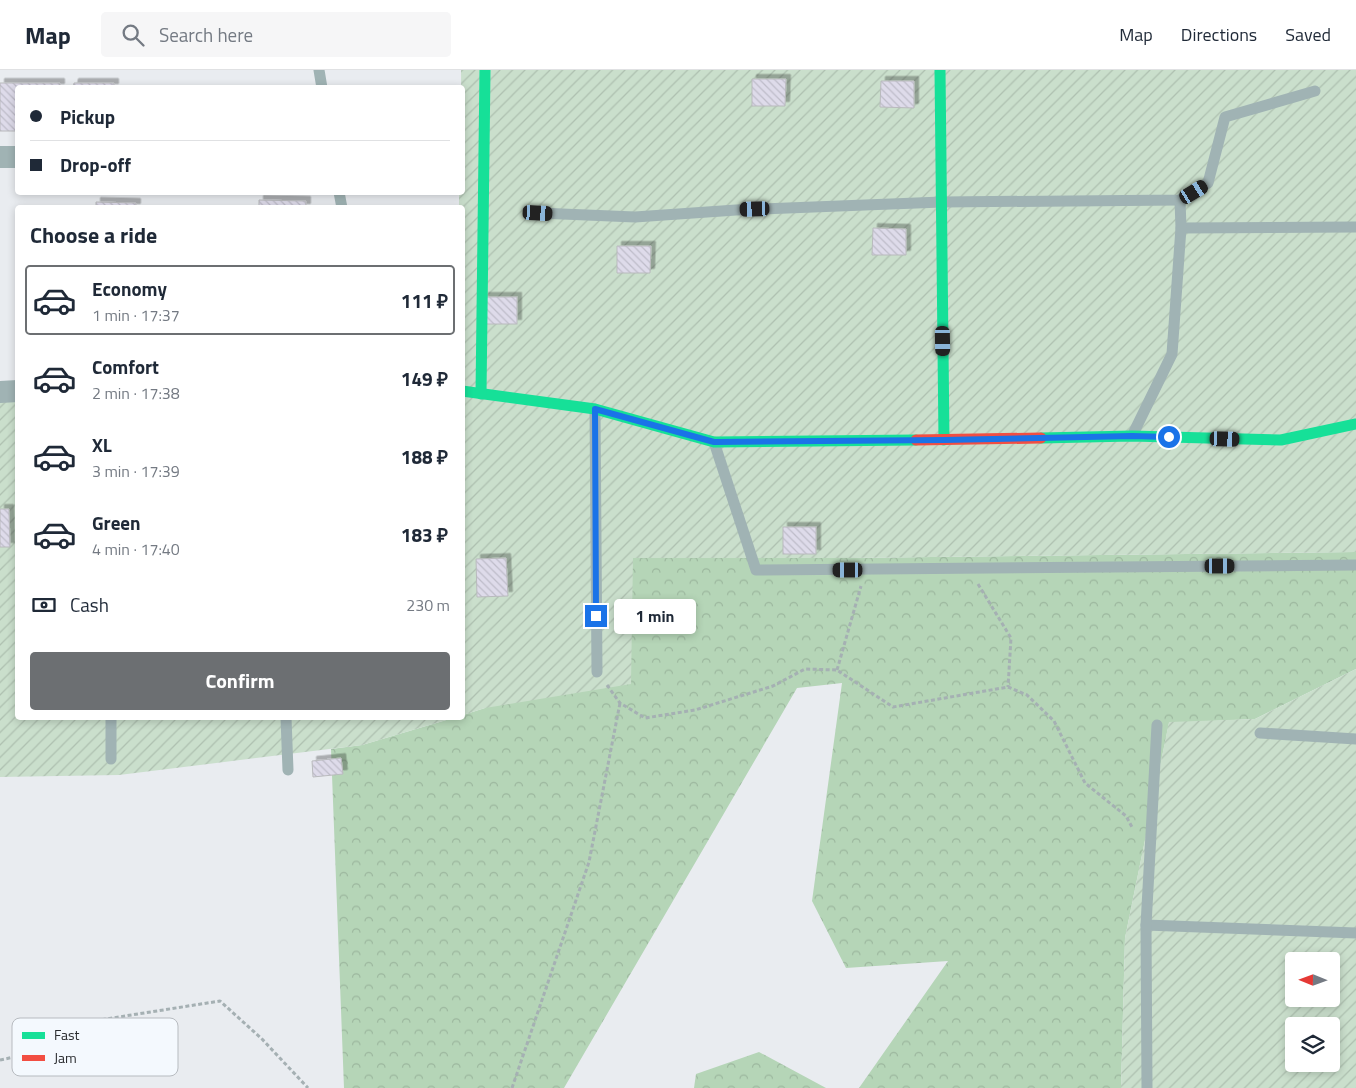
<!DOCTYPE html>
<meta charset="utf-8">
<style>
:root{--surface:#fff;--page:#f6f6f7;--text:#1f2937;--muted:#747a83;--line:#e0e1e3;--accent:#6c6f72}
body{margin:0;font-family:"Titillium Web",sans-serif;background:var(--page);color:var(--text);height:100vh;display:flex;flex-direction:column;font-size:19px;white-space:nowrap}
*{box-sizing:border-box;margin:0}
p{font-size:16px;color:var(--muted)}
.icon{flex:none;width:28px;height:28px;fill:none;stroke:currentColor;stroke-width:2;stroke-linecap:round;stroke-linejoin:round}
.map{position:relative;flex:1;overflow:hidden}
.drawer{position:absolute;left:15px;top:135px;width:450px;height:515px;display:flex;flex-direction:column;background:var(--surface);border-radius:5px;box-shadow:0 2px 8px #0003}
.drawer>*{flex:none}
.hud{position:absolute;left:15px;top:15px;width:450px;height:110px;border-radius:5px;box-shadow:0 2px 8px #0003;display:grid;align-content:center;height:110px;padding:0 15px;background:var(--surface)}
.needle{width:32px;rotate:271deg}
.tools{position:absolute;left:1285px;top:882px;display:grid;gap:10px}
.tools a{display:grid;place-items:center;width:55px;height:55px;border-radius:5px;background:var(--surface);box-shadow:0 2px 8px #0003;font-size:25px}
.end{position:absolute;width:22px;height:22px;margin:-11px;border:6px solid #1a73e8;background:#fff;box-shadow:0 0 0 2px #fff}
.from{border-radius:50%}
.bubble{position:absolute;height:35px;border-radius:5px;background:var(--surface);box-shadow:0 2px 8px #0003;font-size:16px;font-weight:700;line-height:35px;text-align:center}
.car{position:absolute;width:15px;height:30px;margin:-15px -8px;border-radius:6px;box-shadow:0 0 4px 1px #0007;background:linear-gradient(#222 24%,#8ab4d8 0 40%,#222 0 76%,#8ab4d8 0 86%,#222 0)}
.hud b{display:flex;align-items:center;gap:18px;height:48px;font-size:19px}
.hud b+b{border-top:1px solid var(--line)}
.hud i{width:12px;height:12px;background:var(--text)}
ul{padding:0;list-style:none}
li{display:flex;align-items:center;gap:15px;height:70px;margin:0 10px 8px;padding:0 5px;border:2px solid transparent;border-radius:5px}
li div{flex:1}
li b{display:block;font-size:19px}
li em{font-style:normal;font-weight:700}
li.on{border-color:var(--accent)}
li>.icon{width:45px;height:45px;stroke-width:1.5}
h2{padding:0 15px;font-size:22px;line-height:60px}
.pay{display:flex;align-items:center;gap:12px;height:55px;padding:0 15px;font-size:19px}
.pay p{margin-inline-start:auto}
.button{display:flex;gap:10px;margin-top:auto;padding:10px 15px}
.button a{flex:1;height:58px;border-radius:5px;background:var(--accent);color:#fff;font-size:20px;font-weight:700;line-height:58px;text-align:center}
header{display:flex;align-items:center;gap:30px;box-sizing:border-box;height:70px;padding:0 25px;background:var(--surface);border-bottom:1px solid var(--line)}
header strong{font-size:24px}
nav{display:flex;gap:28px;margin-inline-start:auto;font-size:18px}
.search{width:350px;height:45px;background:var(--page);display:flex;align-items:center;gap:12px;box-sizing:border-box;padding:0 18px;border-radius:5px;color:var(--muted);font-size:19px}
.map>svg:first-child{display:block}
.forest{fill:url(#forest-crowns)}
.garden{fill:url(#garden-furrows);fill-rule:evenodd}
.building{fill:url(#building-back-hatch);stroke:#b9babd;filter:url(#shadow)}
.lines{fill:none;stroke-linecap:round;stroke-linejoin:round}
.path{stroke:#a5b0b3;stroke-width:3;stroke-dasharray:4 2.5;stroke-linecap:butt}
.lane{stroke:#a0b3b4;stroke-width:11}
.street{stroke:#a0b3b4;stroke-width:22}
.fast{stroke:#16e098;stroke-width:11}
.jam{stroke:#f24e42;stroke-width:11}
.route{stroke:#1a73e8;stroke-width:6}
.key{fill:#f4f9fe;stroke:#b7bbc0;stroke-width:1}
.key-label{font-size:14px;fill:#292b2e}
</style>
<header>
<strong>Map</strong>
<div class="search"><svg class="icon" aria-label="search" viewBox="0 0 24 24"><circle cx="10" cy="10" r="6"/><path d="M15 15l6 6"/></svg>Search here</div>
<nav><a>Map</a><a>Directions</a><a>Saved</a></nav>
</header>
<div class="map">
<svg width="1356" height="1018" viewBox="0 0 1356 1018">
<defs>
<pattern id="forest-crowns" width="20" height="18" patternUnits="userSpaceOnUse" patternTransform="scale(1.25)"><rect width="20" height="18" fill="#b5d5b7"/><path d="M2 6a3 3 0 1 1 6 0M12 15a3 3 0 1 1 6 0" fill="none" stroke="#9cb79e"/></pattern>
<pattern id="garden-furrows" width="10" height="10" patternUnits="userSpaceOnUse" patternTransform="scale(1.25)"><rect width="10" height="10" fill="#cadfcc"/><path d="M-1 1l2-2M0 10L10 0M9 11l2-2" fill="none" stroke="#aec0b0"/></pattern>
<pattern id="building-back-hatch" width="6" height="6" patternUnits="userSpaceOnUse" patternTransform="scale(1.25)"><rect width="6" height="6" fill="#dedbea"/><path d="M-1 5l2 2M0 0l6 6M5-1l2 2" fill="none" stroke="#bebcc9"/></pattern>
<filter id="shadow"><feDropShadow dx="4.5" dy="-4.5" stdDeviation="0" flood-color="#0004"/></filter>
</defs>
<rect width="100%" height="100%" fill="#e9ecf0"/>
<!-- forest -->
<g class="forest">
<polygon points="1356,482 1356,599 1255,649 1169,653 1125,868 1121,1018 859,1018 948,891 846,898 812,831 842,613 797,618 564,1018 344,1018 331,679 362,675 453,648 462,648 463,645 485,638 632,488 847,488"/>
<polygon points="759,982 826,1018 694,1018 696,1004"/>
</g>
<!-- garden -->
<g class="garden">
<polygon points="461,0 1356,0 1356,482 847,488 633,488 631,614 485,638 463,645 462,138 459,138 459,123 462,122"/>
<polygon points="17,329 18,648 453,648 362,675 119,705 0,707 0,330"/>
<path d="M 1356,599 L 1356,1018 L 1121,1018 L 1125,868 L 1169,652 L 1255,649 ZM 1294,891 L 1331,891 L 1331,929 L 1294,929 ZM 1294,956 L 1331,956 L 1331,994 L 1294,994 Z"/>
</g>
<!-- building -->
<g class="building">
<polygon points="752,9 786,9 785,36 752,36"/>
<polygon points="881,11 914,11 914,38 880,37"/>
<polygon points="0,13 60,13 60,18 18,18 18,61 0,61"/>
<polygon points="74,13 114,13 114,18 73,18"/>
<polygon points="259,130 306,131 306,138 259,138"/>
<polygon points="96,132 136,133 136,138 96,138"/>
<polygon points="873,158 906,159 906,185 872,185"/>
<polygon points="617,176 651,176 650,203 617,203"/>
<rect x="484" y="227" width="33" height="27"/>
<polygon points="0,439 9,439 10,477 0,477"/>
<rect x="783" y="457" width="33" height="27"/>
<polygon points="506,488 508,526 477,527 476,489"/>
<polygon points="341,688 343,704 313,707 312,691"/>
</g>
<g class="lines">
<!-- path -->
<g class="path">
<polyline points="978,514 1011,568 1008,617"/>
<polyline points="837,600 861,516"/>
<polyline points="607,615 620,633 645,648 695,640 773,616 805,599 837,600 893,637 1008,617 1027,625 1054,651 1085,713 1126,746 1133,759"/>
<polyline points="0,990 19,986 87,952 220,931 262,969 308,1018"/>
<polyline points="512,1018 589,792 620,633"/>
</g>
<!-- lane -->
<g class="lane">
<polyline points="319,0 322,18"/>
<polyline points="339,122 342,138"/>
<polyline points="538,143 635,147 736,140 942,132 1180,130 1208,113 1225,47 1315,21"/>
<polyline points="1181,158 1356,157"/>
<polyline points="595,339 597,602"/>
<polyline points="1133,364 1172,284 1181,158 1180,130"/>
<polyline points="714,372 756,500 1356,495"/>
<polyline points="111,648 111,689"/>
<polyline points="286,648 288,700"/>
<polyline points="1260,663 1356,669"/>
<polyline points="1146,855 1356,863"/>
<polyline points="1147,1018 1146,855 1157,655"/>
</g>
<!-- street -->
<g class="street">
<polyline points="0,87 18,87"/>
<polyline points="0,322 18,321"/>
</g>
<!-- fast -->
<g class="fast">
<polyline points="940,0 944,370"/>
<polyline points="462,321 595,339 714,372 916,370"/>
<polyline points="481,324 485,0"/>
<polyline points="1041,368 1132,366 1281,370 1356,354"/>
</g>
<!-- jam -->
<polyline class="jam" points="916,370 1041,368"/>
</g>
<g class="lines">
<!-- route -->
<polyline class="route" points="596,546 595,339 714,372 944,370 1132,366 1169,367"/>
</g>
<!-- legend -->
<rect x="12" y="948" width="166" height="58" rx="8" class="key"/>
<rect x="22" y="962" width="23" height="7" fill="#16e098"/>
<rect x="22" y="985" width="23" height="6" fill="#f24e42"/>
<g class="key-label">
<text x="54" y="970">Fast</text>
<text x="54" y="993">Jam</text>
</g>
</svg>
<div class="tools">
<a><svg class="needle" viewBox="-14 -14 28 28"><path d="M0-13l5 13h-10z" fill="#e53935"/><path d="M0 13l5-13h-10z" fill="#747a83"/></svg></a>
<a><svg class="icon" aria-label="layers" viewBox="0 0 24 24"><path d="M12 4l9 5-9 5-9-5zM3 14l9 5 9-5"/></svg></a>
</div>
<i class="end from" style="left:1169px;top:367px"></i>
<i class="end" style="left:596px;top:546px"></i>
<div class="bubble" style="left:614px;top:529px;width:82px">1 min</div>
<i class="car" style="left:1194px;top:122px;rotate:59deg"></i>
<i class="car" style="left:755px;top:139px;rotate:268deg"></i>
<i class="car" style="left:538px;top:143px;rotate:93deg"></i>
<i class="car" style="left:943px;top:271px;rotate:179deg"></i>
<i class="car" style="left:1225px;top:369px;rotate:92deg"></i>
<i class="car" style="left:1220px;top:496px;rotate:90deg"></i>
<i class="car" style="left:848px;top:500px;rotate:270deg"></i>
<div class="hud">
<b><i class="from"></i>Pickup</b>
<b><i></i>Drop-off</b>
</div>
<section class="drawer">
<h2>Choose a ride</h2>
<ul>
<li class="on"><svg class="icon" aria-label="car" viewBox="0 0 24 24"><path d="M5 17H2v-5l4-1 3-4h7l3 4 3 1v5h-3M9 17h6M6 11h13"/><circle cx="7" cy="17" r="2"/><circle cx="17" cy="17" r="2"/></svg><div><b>Economy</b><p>1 min · 17:37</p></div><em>111 ₽</em></li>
<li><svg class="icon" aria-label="car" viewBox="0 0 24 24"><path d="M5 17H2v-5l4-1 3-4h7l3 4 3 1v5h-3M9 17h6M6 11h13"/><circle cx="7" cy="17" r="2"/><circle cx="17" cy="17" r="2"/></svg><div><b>Comfort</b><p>2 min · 17:38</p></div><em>149 ₽</em></li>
<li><svg class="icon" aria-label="car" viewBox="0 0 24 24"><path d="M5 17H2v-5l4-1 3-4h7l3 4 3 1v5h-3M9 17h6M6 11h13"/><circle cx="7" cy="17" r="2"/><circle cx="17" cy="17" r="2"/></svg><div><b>XL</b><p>3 min · 17:39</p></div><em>188 ₽</em></li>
<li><svg class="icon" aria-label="car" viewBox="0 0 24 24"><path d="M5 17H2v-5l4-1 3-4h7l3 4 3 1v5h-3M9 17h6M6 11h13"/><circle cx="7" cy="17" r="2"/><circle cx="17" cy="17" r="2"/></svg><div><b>Green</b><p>4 min · 17:40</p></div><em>183 ₽</em></li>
</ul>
<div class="pay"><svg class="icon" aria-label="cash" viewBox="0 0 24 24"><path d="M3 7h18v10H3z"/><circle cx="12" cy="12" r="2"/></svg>Cash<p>230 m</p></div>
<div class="button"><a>Confirm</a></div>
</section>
</div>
